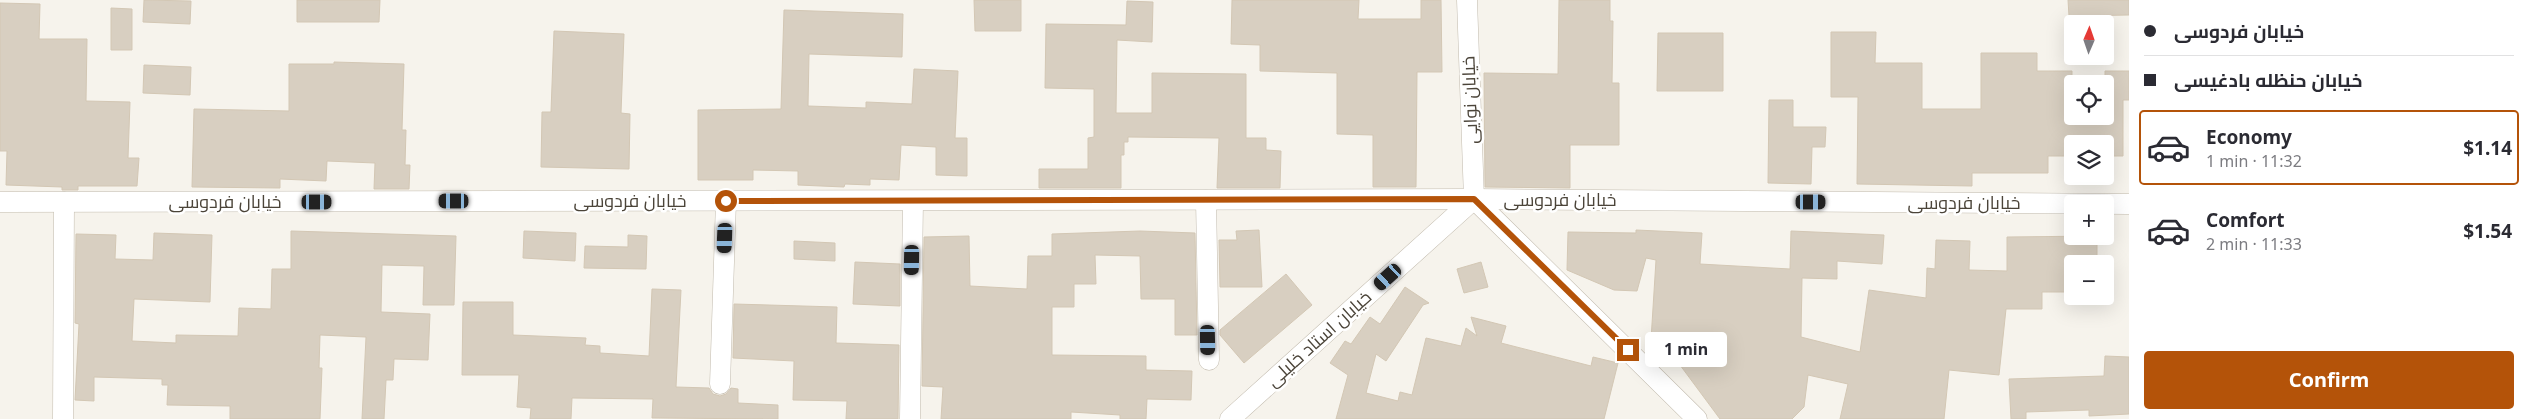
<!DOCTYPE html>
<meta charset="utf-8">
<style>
:root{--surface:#fff;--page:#f7f7f7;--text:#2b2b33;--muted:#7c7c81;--line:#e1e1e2;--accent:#b45309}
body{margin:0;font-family:"Noto Sans",Cairo,sans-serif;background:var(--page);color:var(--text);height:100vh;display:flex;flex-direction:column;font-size:19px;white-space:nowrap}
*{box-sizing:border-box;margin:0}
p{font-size:16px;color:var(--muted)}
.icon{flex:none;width:28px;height:28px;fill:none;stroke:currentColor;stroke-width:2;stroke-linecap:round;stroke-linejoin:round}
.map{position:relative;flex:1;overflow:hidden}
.panel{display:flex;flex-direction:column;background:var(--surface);width:400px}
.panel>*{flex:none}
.hud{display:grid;align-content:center;height:110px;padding:0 15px;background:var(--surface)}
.needle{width:32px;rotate:2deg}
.controls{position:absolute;left:2064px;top:15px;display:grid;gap:10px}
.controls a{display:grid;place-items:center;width:50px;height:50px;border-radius:5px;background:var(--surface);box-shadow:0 5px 20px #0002;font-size:25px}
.end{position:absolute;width:22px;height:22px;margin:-11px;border:6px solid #b45309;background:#fff;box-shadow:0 0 0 2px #fff}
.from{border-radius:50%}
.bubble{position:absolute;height:35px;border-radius:5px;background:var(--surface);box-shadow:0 5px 20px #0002;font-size:16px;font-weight:700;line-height:35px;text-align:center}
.car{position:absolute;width:15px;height:30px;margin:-15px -8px;border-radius:6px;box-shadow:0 0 4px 1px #0007;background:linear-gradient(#222 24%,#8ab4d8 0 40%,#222 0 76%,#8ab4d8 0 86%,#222 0)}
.hud b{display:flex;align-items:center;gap:18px;height:48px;font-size:19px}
.hud b+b{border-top:1px solid var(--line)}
.hud i{width:12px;height:12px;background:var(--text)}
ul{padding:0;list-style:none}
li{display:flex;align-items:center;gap:15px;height:75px;margin:0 10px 8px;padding:0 5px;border:2px solid transparent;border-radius:5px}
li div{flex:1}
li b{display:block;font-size:19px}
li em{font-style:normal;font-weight:700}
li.current{border-color:var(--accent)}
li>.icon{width:45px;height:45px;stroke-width:1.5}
.action{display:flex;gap:10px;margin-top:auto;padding:10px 15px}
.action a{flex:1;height:58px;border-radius:5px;background:var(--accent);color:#fff;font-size:20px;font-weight:700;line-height:58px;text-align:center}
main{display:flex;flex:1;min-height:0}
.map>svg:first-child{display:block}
.building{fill:#d8cfc1;stroke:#d3c7b4}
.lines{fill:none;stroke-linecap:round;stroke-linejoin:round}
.minor-casing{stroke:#c2bbae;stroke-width:21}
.minor{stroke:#fff;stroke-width:20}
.route{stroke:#b45309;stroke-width:6}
.labels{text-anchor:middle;stroke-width:5;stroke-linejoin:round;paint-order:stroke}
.street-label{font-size:18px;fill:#4b4439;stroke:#fff}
</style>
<main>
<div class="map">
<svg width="2129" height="419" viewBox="0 0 2129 419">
<rect width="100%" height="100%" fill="#f6f3ec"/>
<!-- building -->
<g class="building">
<polygon points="144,0 191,1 190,24 143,22"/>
<polygon points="297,0 380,0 379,22 297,22"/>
<polygon points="974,0 1021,0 1021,31 975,31"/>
<polygon points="1232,0 1359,0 1358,19 1421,19 1421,0 1441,0 1442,72 1417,72 1416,187 1373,187 1373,135 1337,134 1337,73 1260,71 1260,45 1231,44"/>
<polygon points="1559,0 1610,0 1610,21 1613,21 1612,83 1619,83 1619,145 1570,145 1570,188 1485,187 1484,73 1558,74"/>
<polygon points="2068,0 2129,0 2129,15 2069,16"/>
<polygon points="1127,1 1153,2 1152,42 1117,40 1116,113 1152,113 1152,73 1246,74 1246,138 1266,138 1266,150 1281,151 1280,188 1217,188 1219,138 1128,137 1128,142 1124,142 1124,155 1121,155 1121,188 1039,188 1039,169 1088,169 1088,138 1094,137 1094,89 1045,88 1046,24 1126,25"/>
<polygon points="0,3 40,4 39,39 87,39 86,101 130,102 128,158 139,158 137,186 78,186 78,190 62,190 62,187 6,185 7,151 0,151"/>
<polygon points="111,8 132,9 132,50 111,50"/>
<polygon points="784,10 903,14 902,57 809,54 808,106 866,108 866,102 912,104 914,69 958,71 955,138 967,138 967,176 936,175 936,147 901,145 899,180 870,179 870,185 845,184 844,187 798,185 798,171 753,170 753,180 698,180 698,110 781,109"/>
<polygon points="554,31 624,34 621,113 630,114 629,169 541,167 542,112 551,112"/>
<polygon points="1831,32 1876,32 1875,63 1922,63 1922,109 1981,109 1981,53 2037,53 2037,71 2072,71 2072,116 2105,116 2105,71 2129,71 2129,100 2123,100 2123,156 2105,156 2105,144 2072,144 2072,156 2048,156 2048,173 1972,173 1972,186 1857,184 1858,97 1831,97"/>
<polygon points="1658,33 1723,33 1723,91 1657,91"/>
<polygon points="334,62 404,64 402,130 406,130 405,165 410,165 409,189 374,189 375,163 327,161 326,181 280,179 280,188 192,187 194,109 289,111 289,64 334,64"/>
<polygon points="144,65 191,67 190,95 143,93"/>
<polygon points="1769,100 1793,100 1793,127 1826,127 1825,147 1812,147 1811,184 1768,183"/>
<polygon points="1259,230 1262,287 1220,287 1219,240 1237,240 1236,231"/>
<polygon points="1636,230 1702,233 1700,264 1790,269 1791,231 1884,235 1882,264 1837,261 1837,279 1802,278 1801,337 1860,352 1869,290 1926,298 1927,268 1935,269 1936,240 1970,241 1969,270 2007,271 2007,237 2097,236 2097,264 2072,264 2072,292 2042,292 2042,309 2006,309 1999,375 1949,370 1944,419 1840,419 1848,384 1808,375 1804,407 1792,419 1720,419 1680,365 1658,364 1650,356 1656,260 1646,258 1637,291 1614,290 1567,270 1568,232 1636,233"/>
<polygon points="291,231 456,236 454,305 423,305 424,266 382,265 381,312 430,314 428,360 394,359 393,380 386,380 384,419 362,419 366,337 320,335 319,368 322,368 320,419 230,419 230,406 167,405 168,385 162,385 162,379 94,377 94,401 75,400 79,324 75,323 76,234 116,235 115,259 153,260 154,233 212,235 210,302 134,299 132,341 176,343 176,335 238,336 239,308 271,309 272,269 291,269"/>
<polygon points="524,231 576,233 575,261 523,258"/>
<polygon points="1140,231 1195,233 1197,335 1175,335 1175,299 1141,299 1140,256 1095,255 1096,284 1074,284 1074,307 1052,307 1052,355 1146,356 1146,370 1192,371 1191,400 1147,399 1146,419 1120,419 1120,415 1071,412 1071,419 941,419 943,387 922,386 924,237 969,236 970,286 1027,289 1028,256 1052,256 1052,234"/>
<polygon points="628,235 647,236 646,269 584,268 585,246 628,247"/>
<polygon points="794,241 835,243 835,261 794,259"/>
<polygon points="855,262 900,264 900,306 853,304"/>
<polygon points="1481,262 1488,287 1464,293 1457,269"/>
<polygon points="1286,274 1312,305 1244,363 1220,335 1220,330"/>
<polygon points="1405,287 1429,303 1423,305 1386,361 1376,354 1366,393 1398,401 1400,392 1412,395 1426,338 1461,346 1466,328 1477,336 1471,317 1506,326 1501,343 1591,366 1593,357 1618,363 1604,419 1336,419 1348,375 1330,363 1345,341 1351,344 1370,317 1380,324"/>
<polygon points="652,289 681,290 676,387 709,388 713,394 720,396 726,394 731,388 738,389 738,403 778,405 778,419 652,418 653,399 572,398 571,419 530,419 531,408 517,407 519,375 462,375 463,302 513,302 513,335 586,338 585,345 600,346 600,353 649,356"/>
<polygon points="734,304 837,307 836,343 899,345 898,419 846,419 847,401 793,400 794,361 733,358"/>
<polygon points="2105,356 2129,357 2129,414 2089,416 2089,410 2026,412 2026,419 2011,419 2009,379 2104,376"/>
</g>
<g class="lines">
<defs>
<g id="minor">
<polyline points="1467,0 1474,199"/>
<polyline points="1474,199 1697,419"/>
<polyline points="1206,200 1209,360"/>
<polyline points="0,202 1474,199 2129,204"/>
<polyline points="720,384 726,201"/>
<polyline points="63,419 64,202"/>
<polyline points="910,419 913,201"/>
<polyline points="1230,419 1474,199"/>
</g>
</defs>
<!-- minor casing -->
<use href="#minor" class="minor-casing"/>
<!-- minor -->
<use href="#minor" class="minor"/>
</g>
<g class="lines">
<!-- route -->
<polyline class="route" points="726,201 1474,199 1628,350"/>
</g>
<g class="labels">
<!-- street labels -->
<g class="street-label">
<text transform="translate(1470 100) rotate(-92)" y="6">خیابان نوایی</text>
<text x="1560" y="206">خیابان فردوسی</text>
<text x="630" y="207">خیابان فردوسی</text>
<text x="225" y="208">خیابان فردوسی</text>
<text x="1964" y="209">خیابان فردوسی</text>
<text transform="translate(1319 339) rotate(-42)" y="6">خیابان استاد خلیلی</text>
</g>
</g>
</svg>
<div class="controls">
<a><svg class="needle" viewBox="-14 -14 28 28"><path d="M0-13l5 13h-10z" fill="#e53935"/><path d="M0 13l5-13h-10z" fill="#7c7c81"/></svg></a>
<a><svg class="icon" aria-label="locate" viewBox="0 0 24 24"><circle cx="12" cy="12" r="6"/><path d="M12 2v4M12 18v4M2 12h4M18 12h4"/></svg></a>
<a><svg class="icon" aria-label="layers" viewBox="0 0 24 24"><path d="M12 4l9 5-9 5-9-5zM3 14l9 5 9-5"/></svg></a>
<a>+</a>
<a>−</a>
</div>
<i class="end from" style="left:726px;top:201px"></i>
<i class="end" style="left:1628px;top:350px"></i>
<div class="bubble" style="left:1645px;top:332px;width:82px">1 min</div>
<i class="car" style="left:454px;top:201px;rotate:270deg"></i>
<i class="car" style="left:317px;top:202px;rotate:90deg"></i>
<i class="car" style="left:1811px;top:202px;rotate:90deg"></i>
<i class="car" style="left:725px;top:238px;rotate:182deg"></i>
<i class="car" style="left:912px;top:260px;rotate:181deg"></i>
<i class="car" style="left:1388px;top:277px;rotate:228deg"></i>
<i class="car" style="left:1208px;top:340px;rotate:179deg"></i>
</div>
<section class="panel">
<div class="hud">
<b><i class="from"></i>خیابان فردوسی</b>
<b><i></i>خیابان حنظله بادغیسی</b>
</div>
<ul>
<li class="current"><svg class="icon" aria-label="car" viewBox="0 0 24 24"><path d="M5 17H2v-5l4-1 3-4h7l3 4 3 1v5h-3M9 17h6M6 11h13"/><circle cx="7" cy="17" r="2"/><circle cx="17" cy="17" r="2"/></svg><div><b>Economy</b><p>1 min · 11:32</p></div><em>$1.14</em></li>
<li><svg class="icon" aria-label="car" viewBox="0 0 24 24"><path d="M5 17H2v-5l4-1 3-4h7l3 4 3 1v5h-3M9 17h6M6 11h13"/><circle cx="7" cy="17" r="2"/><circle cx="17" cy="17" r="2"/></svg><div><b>Comfort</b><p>2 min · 11:33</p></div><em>$1.54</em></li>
</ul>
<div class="action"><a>Confirm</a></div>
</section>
</main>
